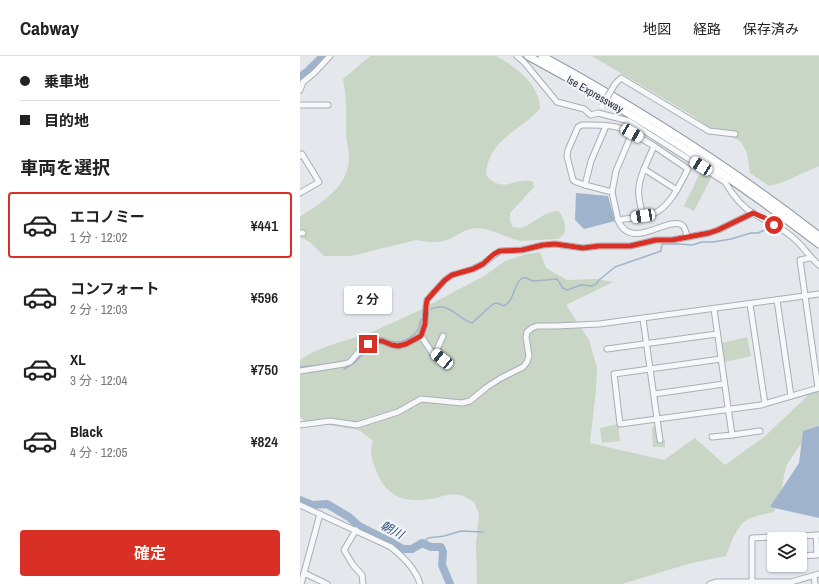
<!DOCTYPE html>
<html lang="ja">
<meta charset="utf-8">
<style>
:root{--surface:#fff;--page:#f6f6f6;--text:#222;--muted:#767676;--line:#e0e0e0;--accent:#d93025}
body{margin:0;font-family:"Archivo Narrow","Noto Sans JP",sans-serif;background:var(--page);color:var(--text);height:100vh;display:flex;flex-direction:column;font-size:15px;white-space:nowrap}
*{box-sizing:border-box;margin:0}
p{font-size:13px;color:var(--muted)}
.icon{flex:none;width:22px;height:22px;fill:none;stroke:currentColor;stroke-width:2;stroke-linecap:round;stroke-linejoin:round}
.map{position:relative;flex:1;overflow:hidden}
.details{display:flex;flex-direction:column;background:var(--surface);width:300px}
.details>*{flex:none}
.hud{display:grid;align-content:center;height:88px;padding:0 20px;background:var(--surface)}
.fabs{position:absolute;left:467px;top:476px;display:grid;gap:8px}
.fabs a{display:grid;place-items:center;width:40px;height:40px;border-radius:4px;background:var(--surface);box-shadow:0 1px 3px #0004;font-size:20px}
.end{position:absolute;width:18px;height:18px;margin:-9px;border:5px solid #d93025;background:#fff;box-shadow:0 0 0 2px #fff}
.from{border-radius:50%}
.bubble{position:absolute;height:28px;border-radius:4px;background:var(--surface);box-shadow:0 1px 3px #0004;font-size:13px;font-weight:600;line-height:28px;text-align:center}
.car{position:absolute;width:12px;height:24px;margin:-12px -6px;border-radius:5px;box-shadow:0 0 3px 1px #0007;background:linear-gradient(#fff 24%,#345 0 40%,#fff 0 76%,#345 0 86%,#fff 0)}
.hud b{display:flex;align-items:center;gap:14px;height:38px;font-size:15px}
.hud b+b{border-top:1px solid var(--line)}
.hud i{width:10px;height:10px;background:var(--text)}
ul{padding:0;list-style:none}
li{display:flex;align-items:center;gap:12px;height:66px;margin:0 8px 6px;padding:0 12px;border:2px solid transparent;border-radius:4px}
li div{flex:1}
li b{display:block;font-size:15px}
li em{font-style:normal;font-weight:600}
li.current{border-color:var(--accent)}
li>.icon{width:36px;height:36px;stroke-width:1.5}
h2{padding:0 20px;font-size:18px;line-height:48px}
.button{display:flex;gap:8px;margin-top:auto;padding:8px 20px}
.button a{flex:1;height:46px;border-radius:4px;background:var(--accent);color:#fff;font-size:16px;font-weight:600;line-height:46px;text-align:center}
header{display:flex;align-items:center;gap:24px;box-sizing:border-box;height:56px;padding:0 20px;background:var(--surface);border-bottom:1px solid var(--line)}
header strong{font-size:19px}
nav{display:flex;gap:22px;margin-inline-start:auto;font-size:14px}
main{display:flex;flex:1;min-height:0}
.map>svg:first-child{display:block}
.green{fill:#c9d6c5}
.water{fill:#9fb4cc}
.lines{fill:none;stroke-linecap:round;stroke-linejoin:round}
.stream{stroke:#9fb4cc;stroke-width:1.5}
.river{stroke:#9fb4cc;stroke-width:8}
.minor-casing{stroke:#a9aeb7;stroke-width:7}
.highway-casing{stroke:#8b94a3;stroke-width:9}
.minor{stroke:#f7f8fa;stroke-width:5}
.highway{stroke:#fff;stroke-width:7}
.minor-bridge-casing{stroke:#a9aeb7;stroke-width:7;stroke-linecap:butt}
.minor-bridge{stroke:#f7f8fa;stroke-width:5}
.route{stroke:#d93025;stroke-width:5}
.labels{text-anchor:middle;stroke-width:4;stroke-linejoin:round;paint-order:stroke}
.street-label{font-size:11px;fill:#2b3445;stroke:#f4f6f9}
.water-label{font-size:12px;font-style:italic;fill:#34527a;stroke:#f4f6f9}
</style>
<header>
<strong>Cabway</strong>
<nav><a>地図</a><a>経路</a><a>保存済み</a></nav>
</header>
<main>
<section class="details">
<div class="hud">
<b><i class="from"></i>乗車地</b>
<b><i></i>目的地</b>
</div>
<h2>車両を選択</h2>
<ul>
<li class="current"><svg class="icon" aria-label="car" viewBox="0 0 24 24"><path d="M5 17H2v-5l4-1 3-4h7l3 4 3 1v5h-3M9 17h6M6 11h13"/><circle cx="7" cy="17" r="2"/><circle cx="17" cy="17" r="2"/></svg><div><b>エコノミー</b><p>1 分 · 12:02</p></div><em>¥441</em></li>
<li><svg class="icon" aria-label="car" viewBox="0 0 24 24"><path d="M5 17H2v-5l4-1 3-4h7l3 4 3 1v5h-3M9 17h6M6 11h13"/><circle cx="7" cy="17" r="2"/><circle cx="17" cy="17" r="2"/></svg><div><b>コンフォート</b><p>2 分 · 12:03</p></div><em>¥596</em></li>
<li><svg class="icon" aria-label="car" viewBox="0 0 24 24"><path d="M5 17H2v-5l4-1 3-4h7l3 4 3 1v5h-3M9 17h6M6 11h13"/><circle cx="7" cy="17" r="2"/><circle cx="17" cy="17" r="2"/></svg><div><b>XL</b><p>3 分 · 12:04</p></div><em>¥750</em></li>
<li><svg class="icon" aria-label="car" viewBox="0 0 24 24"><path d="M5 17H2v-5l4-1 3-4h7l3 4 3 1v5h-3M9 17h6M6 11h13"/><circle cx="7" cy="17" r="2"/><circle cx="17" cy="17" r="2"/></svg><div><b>Black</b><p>4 分 · 12:05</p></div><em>¥824</em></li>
</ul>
<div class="button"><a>確定</a></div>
</section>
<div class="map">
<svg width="519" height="528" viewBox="0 0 519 528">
<rect width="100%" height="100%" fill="#e4e7ec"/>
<!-- green -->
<g class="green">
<path d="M 70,0 L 196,0 C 216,11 240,28 240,53 C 219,76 188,83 186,119 C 204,140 216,119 233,126 L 234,131 L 210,157 L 210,165 L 213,171 C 215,171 218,172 220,172 C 232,170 241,156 258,155 C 266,163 270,180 256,183 L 220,185 L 185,173 L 175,172 L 166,174 L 150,183 L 139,186 L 129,186 L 116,184 L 51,200 L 24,200 L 10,186 L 0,181 L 0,162 L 1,160 C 23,146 50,129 49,100 C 49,93 46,86 46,79 C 46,60 47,42 43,23 Z"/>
<polygon points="292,0 519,0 519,110 483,126 469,130 450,117 447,97 441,86 429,79 418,78 390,58"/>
<polygon points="402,113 412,120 394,155 384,150"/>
<path d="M 240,196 L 246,212 L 267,224 L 296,223 L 313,226 L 266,249 L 289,284 L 297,312 L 296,333 L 290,387 L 364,404 L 395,382 L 425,409 L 464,381 L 517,331 L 518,336 L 519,337 L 519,369 L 500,389 L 486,410 L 481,436 L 474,456 C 466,458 450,461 444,466 C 435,474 430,489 426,500 L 388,508 L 322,528 L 177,528 L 176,488 L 179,458 L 174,446 C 170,444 165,440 160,439 C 153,437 143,440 136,442 C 107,447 87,444 76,414 C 72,404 69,396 73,385 L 59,374 L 4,365 L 0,361 L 0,304 L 1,303 L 13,296 L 31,289 L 72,276 L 116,256 L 184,220 L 205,205 L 223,199 Z"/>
<polygon points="447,281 451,300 425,306 422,287"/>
<polygon points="318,368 320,385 302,387 300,372"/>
<polygon points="352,371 356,371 357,385 365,384 365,391 353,391"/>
</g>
<!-- water -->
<g class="water">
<polygon points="276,137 308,140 315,165 284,173 275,164"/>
<polygon points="519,370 519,462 470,451 499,407 503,375"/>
</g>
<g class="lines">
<!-- stream -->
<g class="stream">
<path d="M 131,253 C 149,245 156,262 172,267 L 193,248 L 197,247 L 204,250 C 215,244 213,229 222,222 L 226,222 L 233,225 L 257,223 L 263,232 L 267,234 L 281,229 L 292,230 L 296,228 L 299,224 L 315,211 L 361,195 L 362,188 L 380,188 L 392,189 L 402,186 L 413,186 L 431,183 L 451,177 L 458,177 L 472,171"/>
<path d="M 73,282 C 82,279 86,285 95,286 C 102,287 113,281 117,275 C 120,271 120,267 121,263"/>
<polyline points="0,311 22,309"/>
<polyline points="44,313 54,307 68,293"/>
<polyline points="122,487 128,482 144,480 161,475 183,476"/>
</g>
<!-- river -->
<g class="river">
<polyline points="0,21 7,16 23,0"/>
<polyline points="0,444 12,449 27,448 49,461 59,470 89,485 103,493 112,493 122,487 131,491 141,491 143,496 142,509 150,528"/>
</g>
<defs>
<g id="minor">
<path d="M 217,0 L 224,6 L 257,46 L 284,53 L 291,59 L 298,57 L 329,65 L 425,126 C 432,138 442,151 454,158 C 467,165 480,171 491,180 C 502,188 509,201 519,209"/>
<polyline points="315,28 321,22 409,75 435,78"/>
<polyline points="0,34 3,26 14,17 30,0"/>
<polyline points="0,49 28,49"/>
<polyline points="306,70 291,105 285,129 312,136 316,115 332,77 354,90"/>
<polyline points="0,100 2,98 19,126 0,137"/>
<path d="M 285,129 L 276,126 L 273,124 L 267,100 L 268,94 L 278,71 L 282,69 C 299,69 316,68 332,77"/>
<path d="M 377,134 L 344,113 L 354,90 L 388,113 C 380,128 371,149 355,157 C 344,162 330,162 318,164 C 331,196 367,160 382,169 C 385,171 386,176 387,180"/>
<polyline points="312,136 318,164"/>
<path d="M 343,160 C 338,141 336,132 344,113"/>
<polyline points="0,177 3,177"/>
<polyline points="510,202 500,204 518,332"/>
<polyline points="477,244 491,340"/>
<polyline points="450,248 465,348"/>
<polyline points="343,263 360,384"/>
<polyline points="121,280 133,298 135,298 142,303 146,310"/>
<polyline points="307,293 417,278"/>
<polyline points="135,298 143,280"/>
<polyline points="421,303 314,318 320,368 461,349 519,332"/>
<polyline points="0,315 44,308 50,306 62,292 67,288 78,285 82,285 92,289 98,290 106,288 121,280 125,268 126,250 127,244 134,236 145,224 152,219 173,213 183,208 194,199 200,195 222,194 243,189 255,188 283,192 299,190 330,190 356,184 372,184 409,177 418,174 453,157"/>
<polyline points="354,338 424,328"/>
<polyline points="0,369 30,365 57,369 98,356 121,343 162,347 170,345 187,331 201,322 223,311 227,306 229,300 226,281 227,276 232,272 237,270 256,270 299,268 519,238"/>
<polyline points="432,379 460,375"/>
<polyline points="412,381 432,379 414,253"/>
<path d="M 0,449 L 91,491 C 103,501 116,513 120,528"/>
<polyline points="56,474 44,494 53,509 62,519 63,528"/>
<polyline points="500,500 517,499 516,479"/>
<polyline points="4,517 27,528"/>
<polyline points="514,520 515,528"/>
<polyline points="452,526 452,482 519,479"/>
<polyline points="1,528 20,458"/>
<polyline points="410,528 416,526 491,526 519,518"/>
</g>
<g id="highway">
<path d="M 228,0 C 330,55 427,117 519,188"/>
<path d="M 242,0 C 339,53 432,112 519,180"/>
</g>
</defs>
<!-- minor casing -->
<use href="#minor" class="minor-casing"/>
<!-- highway casing -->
<use href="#highway" class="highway-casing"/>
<!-- minor -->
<use href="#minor" class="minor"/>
<!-- highway -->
<use href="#highway" class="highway"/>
<defs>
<polyline id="minor-bridge" points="302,50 315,28"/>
</defs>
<!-- minor-bridge casing -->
<use href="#minor-bridge" class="minor-bridge-casing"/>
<!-- minor-bridge -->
<use href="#minor-bridge" class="minor-bridge"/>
</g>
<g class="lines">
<!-- route -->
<polyline class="route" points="68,288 78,285 82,285 92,289 98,290 106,288 121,280 125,268 126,250 127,244 134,236 145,224 152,219 173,213 183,208 194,198 200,195 222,194 243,189 255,188 283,192 299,190 330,190 356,184 372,184 409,177 418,174 453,157 465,162 474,169"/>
</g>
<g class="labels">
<!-- street labels -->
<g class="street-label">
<text transform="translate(295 38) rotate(30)" y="4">Ise Expressway</text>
</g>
<!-- water labels -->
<g class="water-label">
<text transform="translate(92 474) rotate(28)" y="4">朝川</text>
</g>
</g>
</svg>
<div class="fabs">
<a><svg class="icon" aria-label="layers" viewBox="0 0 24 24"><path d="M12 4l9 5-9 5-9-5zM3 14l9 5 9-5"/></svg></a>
</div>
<i class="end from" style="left:474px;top:169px"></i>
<i class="end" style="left:68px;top:288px"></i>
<div class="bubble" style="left:44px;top:230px;width:48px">2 分</div>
<i class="car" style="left:332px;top:77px;rotate:120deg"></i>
<i class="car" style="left:401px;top:110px;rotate:302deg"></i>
<i class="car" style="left:343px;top:160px;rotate:261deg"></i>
<i class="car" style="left:142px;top:303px;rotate:309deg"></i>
</div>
</main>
